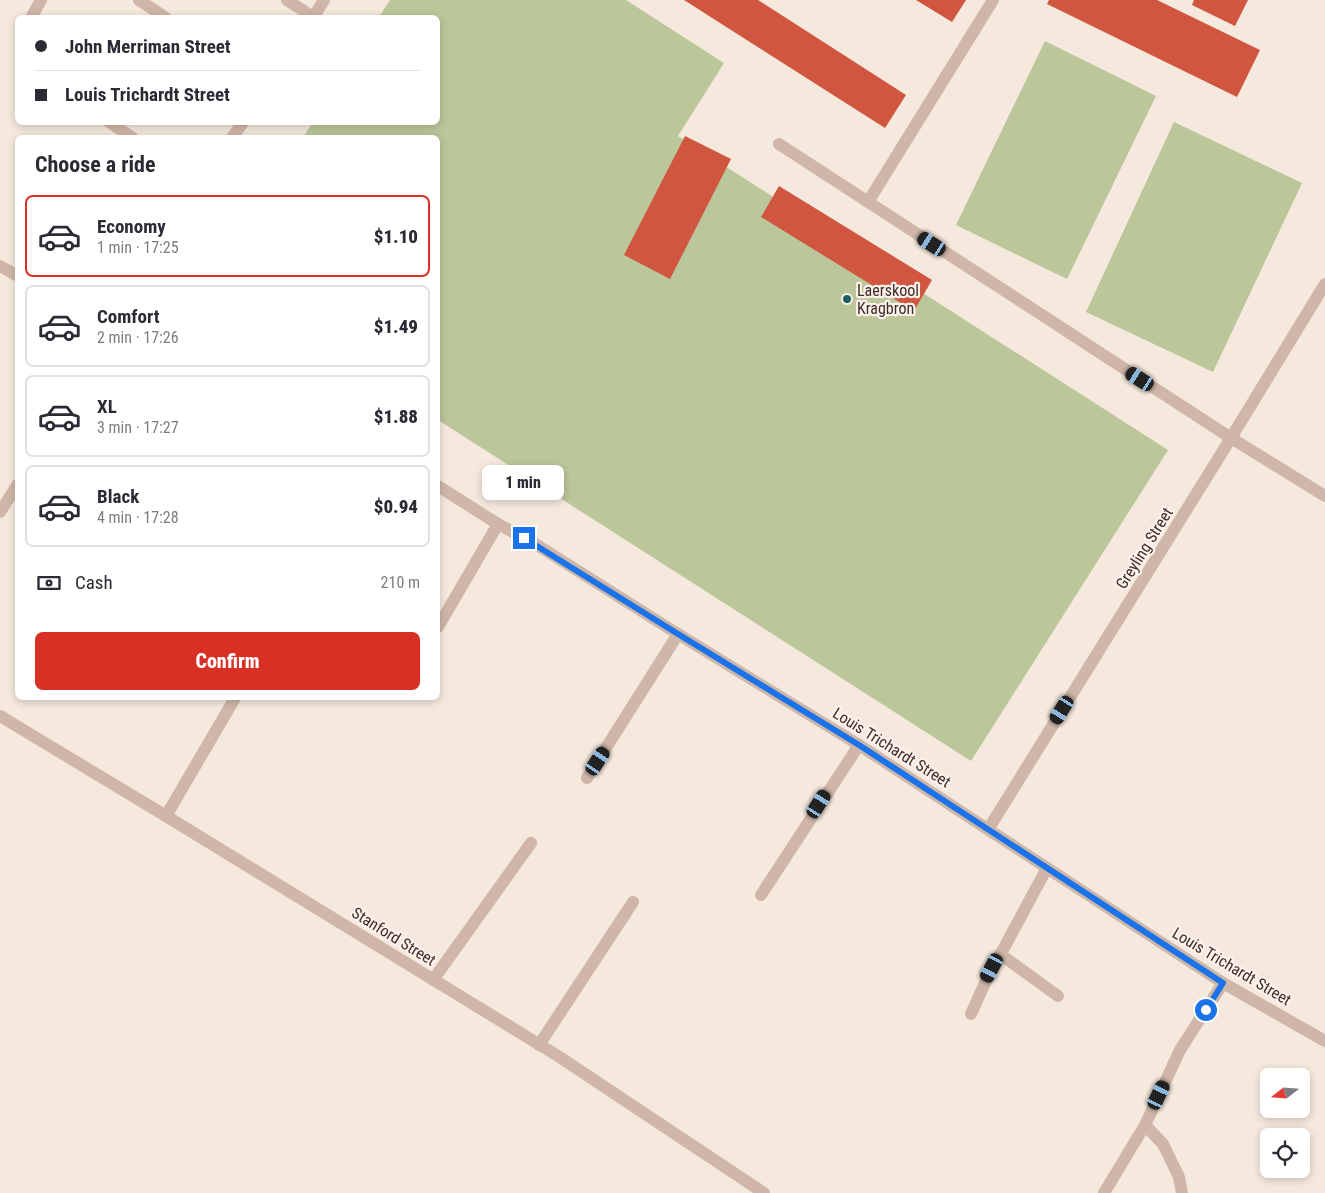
<!DOCTYPE html>
<meta charset="utf-8">
<style>
:root{--surface:#fff;--page:#f2f2f3;--text:#2b2b33;--muted:#7c7c81;--line:#e1e1e2;--accent:#d93025}
body{margin:0;font-family:"Roboto Condensed",sans-serif;background:var(--page);color:var(--text);height:100vh;display:flex;flex-direction:column;font-size:19px;white-space:nowrap}
*{box-sizing:border-box;margin:0}
p{font-size:16px;color:var(--muted)}
.icon{flex:none;width:28px;height:28px;fill:none;stroke:currentColor;stroke-width:2;stroke-linecap:round;stroke-linejoin:round}
.map{position:relative;flex:1;overflow:hidden}
.panel{position:absolute;left:15px;top:135px;width:425px;height:565px;display:flex;flex-direction:column;background:var(--surface);border-radius:8px;box-shadow:0 2px 8px #0003}
.panel>*{flex:none}
.top-card{position:absolute;left:15px;top:15px;width:425px;height:110px;border-radius:8px;box-shadow:0 2px 8px #0003;display:grid;align-content:center;height:110px;padding:0 20px;background:var(--surface)}
.needle{width:32px;rotate:253deg}
.controls{position:absolute;left:1260px;top:1068px;display:grid;gap:10px}
.controls a{display:grid;place-items:center;width:50px;height:50px;border-radius:8px;background:var(--surface);box-shadow:0 2px 8px #0003;font-size:25px}
.end{position:absolute;width:22px;height:22px;margin:-11px;border:6px solid #1a73e8;background:#fff;box-shadow:0 0 0 2px #fff}
.from{border-radius:50%}
.bubble{position:absolute;height:35px;border-radius:8px;background:var(--surface);box-shadow:0 2px 8px #0003;font-size:16px;font-weight:800;line-height:35px;text-align:center}
.car{position:absolute;width:15px;height:30px;margin:-15px -8px;border-radius:6px;box-shadow:0 0 4px 1px #0007;background:linear-gradient(#222 24%,#8ab4d8 0 40%,#222 0 76%,#8ab4d8 0 86%,#222 0)}
.top-card b{display:flex;align-items:center;gap:18px;height:48px;font-size:19px}
.top-card b+b{border-top:1px solid var(--line)}
.top-card i{width:12px;height:12px;background:var(--text)}
ul{padding:0;list-style:none}
li{display:flex;align-items:center;gap:15px;height:82px;margin:0 10px 8px;padding:0 10px;border:2px solid var(--line);border-radius:8px}
li div{flex:1}
li b{display:block;font-size:19px}
li em{font-style:normal;font-weight:800}
li.current{border-color:var(--accent)}
li>.icon{width:45px;height:45px;stroke-width:1.5}
h2{padding:0 20px;font-size:22px;line-height:60px}
.pay{display:flex;align-items:center;gap:12px;height:55px;padding:0 20px;font-size:19px}
.pay p{margin-inline-start:auto}
.action{display:flex;gap:10px;margin-top:auto;padding:10px 20px}
.action a{flex:1;height:58px;border-radius:8px;background:var(--accent);color:#fff;font-size:20px;font-weight:800;line-height:58px;text-align:center}
.map>svg:first-child{display:block}
.green{fill:#bbc69b}
.building{fill:#d1563f}
.lines{fill:none;stroke-linecap:round;stroke-linejoin:round}
.minor{stroke:#cfb6a8;stroke-width:12}
.route{stroke:#1a73e8;stroke-width:6}
.poi-dot{fill:#1a615f;stroke:#fcf2eb;stroke-width:2}
.labels{text-anchor:middle;stroke-width:4.5;stroke-linejoin:round;paint-order:stroke}
.poi-label{font-size:16px;fill:#3b2d29;stroke:#fcf2eb;text-anchor:start}
.street-label{font-size:16px;fill:#3b2d29;stroke:#fcf2eb}
</style>
<div class="map">
<svg width="1325" height="1193" viewBox="0 0 1325 1193">
<rect width="100%" height="100%" fill="#f5e8dd"/>
<!-- green -->
<g class="green">
<polygon points="390,0 626,0 724,63 678,136 1168,450 971,761 438,420 438,138 303,138 312,123 438,122 438,18 379,17"/>
<polygon points="1045,41 1156,96 1067,279 956,225"/>
<polygon points="1174,122 1302,183 1213,372 1086,312"/>
</g>
<!-- building -->
<g class="building">
<polygon points="684,0 758,0 906,95 885,128"/>
<polygon points="916,0 966,0 952,22"/>
<polygon points="1049,0 1157,0 1260,50 1237,97 1047,4"/>
<polygon points="1194,0 1248,0 1235,26 1192,5"/>
<polygon points="685,136 731,159 670,279 624,255"/>
<polygon points="779,186 932,280 914,311 761,217"/>
</g>
<g class="lines">
<!-- minor -->
<g class="minor">
<polyline points="139,0 166,18"/>
<polyline points="287,0 313,17"/>
<polyline points="31,18 41,0"/>
<polyline points="313,18 324,0"/>
<polyline points="109,122 133,138"/>
<polyline points="232,138 243,122"/>
<polyline points="779,144 1231,438 1325,496"/>
<polyline points="868,202 993,0"/>
<polyline points="0,266 18,276"/>
<polyline points="438,486 498,524 537,545 678,634 859,745 1223,983 1325,1041"/>
<polyline points="0,512 18,484"/>
<polyline points="438,627 498,524"/>
<polyline points="0,716 166,816 558,1056 764,1193"/>
<polyline points="587,778 678,634"/>
<polyline points="166,816 235,698"/>
<polyline points="989,828 1231,438 1325,284"/>
<polyline points="761,895 859,745"/>
<polyline points="1000,954 1058,996"/>
<polyline points="433,980 531,843"/>
<polyline points="971,1014 985,983 1047,868"/>
<polyline points="539,1045 633,902"/>
<polyline points="1145,1125 1163,1144 1179,1177 1182,1193"/>
<polyline points="1104,1193 1145,1125 1180,1050 1223,983"/>
</g>
</g>
<g class="lines">
<!-- route -->
<polyline class="route" points="524,538 678,634 859,745 1223,983 1206,1010"/>
</g>
<!-- markers -->
<circle class="poi-dot" cx="847" cy="299" r="5"/>
<g class="labels">
<!-- poi labels -->
<g class="poi-label">
<text x="857" y="296">Laerskool<tspan x="857" dy="18">Kragbron</tspan></text>
</g>
<!-- street labels -->
<g class="street-label">
<text transform="translate(1144 548) rotate(-58)" y="6">Greyling Street</text>
<text transform="translate(892 747) rotate(32)" y="6">Louis Trichardt Street</text>
<text transform="translate(394 936) rotate(32)" y="6">Stanford Street</text>
<text transform="translate(1232 966) rotate(31)" y="6">Louis Trichardt Street</text>
</g>
</g>
</svg>
<div class="controls">
<a><svg class="needle" viewBox="-14 -14 28 28"><path d="M0-13l5 13h-10z" fill="#e53935"/><path d="M0 13l5-13h-10z" fill="#7c7c81"/></svg></a>
<a><svg class="icon" aria-label="locate" viewBox="0 0 24 24"><circle cx="12" cy="12" r="6"/><path d="M12 2v4M12 18v4M2 12h4M18 12h4"/></svg></a>
</div>
<i class="end from" style="left:1206px;top:1010px"></i>
<i class="end" style="left:524px;top:538px"></i>
<div class="bubble" style="left:482px;top:465px;width:82px">1 min</div>
<i class="car" style="left:932px;top:244px;rotate:303deg"></i>
<i class="car" style="left:1140px;top:379px;rotate:303deg"></i>
<i class="car" style="left:1062px;top:710px;rotate:212deg"></i>
<i class="car" style="left:598px;top:761px;rotate:33deg"></i>
<i class="car" style="left:819px;top:804px;rotate:32deg"></i>
<i class="car" style="left:992px;top:968px;rotate:208deg"></i>
<i class="car" style="left:1159px;top:1095px;rotate:25deg"></i>
<div class="top-card">
<b><i class="from"></i>John Merriman Street</b>
<b><i></i>Louis Trichardt Street</b>
</div>
<section class="panel">
<h2>Choose a ride</h2>
<ul>
<li class="current"><svg class="icon" aria-label="car" viewBox="0 0 24 24"><path d="M5 17H2v-5l4-1 3-4h7l3 4 3 1v5h-3M9 17h6M6 11h13"/><circle cx="7" cy="17" r="2"/><circle cx="17" cy="17" r="2"/></svg><div><b>Economy</b><p>1 min · 17:25</p></div><em>$1.10</em></li>
<li><svg class="icon" aria-label="car" viewBox="0 0 24 24"><path d="M5 17H2v-5l4-1 3-4h7l3 4 3 1v5h-3M9 17h6M6 11h13"/><circle cx="7" cy="17" r="2"/><circle cx="17" cy="17" r="2"/></svg><div><b>Comfort</b><p>2 min · 17:26</p></div><em>$1.49</em></li>
<li><svg class="icon" aria-label="car" viewBox="0 0 24 24"><path d="M5 17H2v-5l4-1 3-4h7l3 4 3 1v5h-3M9 17h6M6 11h13"/><circle cx="7" cy="17" r="2"/><circle cx="17" cy="17" r="2"/></svg><div><b>XL</b><p>3 min · 17:27</p></div><em>$1.88</em></li>
<li><svg class="icon" aria-label="car" viewBox="0 0 24 24"><path d="M5 17H2v-5l4-1 3-4h7l3 4 3 1v5h-3M9 17h6M6 11h13"/><circle cx="7" cy="17" r="2"/><circle cx="17" cy="17" r="2"/></svg><div><b>Black</b><p>4 min · 17:28</p></div><em>$0.94</em></li>
</ul>
<div class="pay"><svg class="icon" aria-label="cash" viewBox="0 0 24 24"><path d="M3 7h18v10H3z"/><circle cx="12" cy="12" r="2"/></svg>Cash<p>210 m</p></div>
<div class="action"><a>Confirm</a></div>
</section>
</div>
